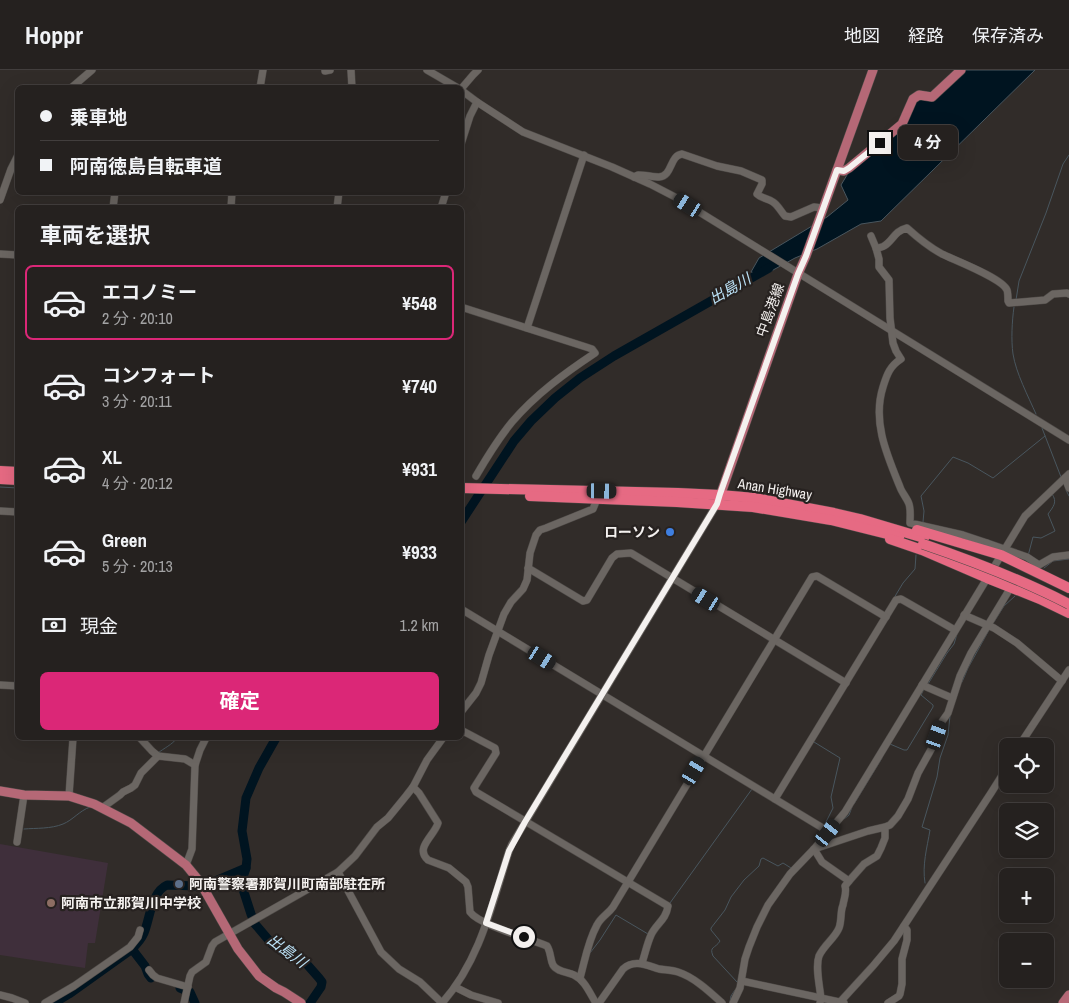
<!DOCTYPE html>
<html lang="ja">
<meta charset="utf-8">
<style>
:root{--surface:#25211f;--page:#312e2c;--text:#f1f3f6;--muted:#a3a3a4;--line:#423e3d;--accent:#db2777}
body{margin:0;font-family:"Archivo Narrow","Noto Sans JP",sans-serif;background:var(--page);color:var(--text);height:100vh;display:flex;flex-direction:column;font-size:19px;white-space:nowrap}
*{box-sizing:border-box;margin:0}
p{font-size:16px;color:var(--muted)}
.icon{flex:none;width:28px;height:28px;fill:none;stroke:currentColor;stroke-width:2;stroke-linecap:round;stroke-linejoin:round}
.map{position:relative;flex:1;overflow:hidden}
.sheet{position:absolute;left:15px;top:135px;width:449px;height:535px;display:flex;flex-direction:column;background:var(--surface);border-radius:8px;box-shadow:0 5px 20px #0002,0 0 0 1px var(--line)}
.sheet>*{flex:none}
.hud{position:absolute;left:15px;top:15px;width:449px;height:110px;border-radius:8px;box-shadow:0 5px 20px #0002,0 0 0 1px var(--line);display:grid;align-content:center;height:110px;padding:0 25px;background:var(--surface)}
.fabs{position:absolute;left:999px;top:668px;display:grid;gap:10px}
.fabs a{display:grid;place-items:center;width:55px;height:55px;border-radius:8px;background:var(--surface);box-shadow:0 5px 20px #0002,0 0 0 1px var(--line);font-size:25px}
.end{position:absolute;width:22px;height:22px;margin:-11px;border:6px solid #f4f1ef;background:#111;box-shadow:0 0 0 2px #111}
.from{border-radius:50%}
.bubble{position:absolute;height:35px;border-radius:8px;background:var(--surface);box-shadow:0 5px 20px #0002,0 0 0 1px var(--line);font-size:16px;font-weight:700;line-height:35px;text-align:center}
.car{position:absolute;width:15px;height:30px;margin:-15px -8px;border-radius:6px;box-shadow:0 0 4px 1px #0007;background:linear-gradient(#222 24%,#8ab4d8 0 40%,#222 0 76%,#8ab4d8 0 86%,#222 0)}
.hud b{display:flex;align-items:center;gap:18px;height:48px;font-size:19px}
.hud b+b{border-top:1px solid var(--line)}
.hud i{width:12px;height:12px;background:var(--text)}
ul{padding:0;list-style:none}
li{display:flex;align-items:center;gap:15px;height:75px;margin:0 10px 8px;padding:0 15px;border:2px solid transparent;border-radius:8px}
li div{flex:1}
li b{display:block;font-size:19px}
li em{font-style:normal;font-weight:700}
li.active{border-color:var(--accent)}
li>.icon{width:45px;height:45px;stroke-width:1.5}
h2{padding:0 25px;font-size:22px;line-height:60px}
.pay{display:flex;align-items:center;gap:12px;height:55px;padding:0 25px;font-size:19px}
.pay p{margin-inline-start:auto}
.button{display:flex;gap:10px;margin-top:auto;padding:10px 25px}
.button a{flex:1;height:58px;border-radius:8px;background:var(--accent);color:#fff;font-size:20px;font-weight:700;line-height:58px;text-align:center}
header{display:flex;align-items:center;gap:30px;box-sizing:border-box;height:70px;padding:0 25px;background:var(--surface);border-bottom:1px solid var(--line)}
header strong{font-size:24px}
nav{display:flex;gap:28px;margin-inline-start:auto;font-size:18px}
.map>svg:first-child{display:block}
.education{fill:#3f2f3b}
.water{fill:#001420;stroke:#49565e}
.lines{fill:none;stroke-linecap:round;stroke-linejoin:round}
.stream{stroke:#49565e;stroke-width:1}
.river{stroke:#001420;stroke-width:9}
.minor-casing{stroke:#4e4a47;stroke-width:8}
.major-casing{stroke:#4e4a47;stroke-width:10}
.highway-casing{stroke:#4e4a47;stroke-width:11}
.minor{stroke:#6b6662;stroke-width:7}
.major{stroke:#b56876;stroke-width:9}
.highway{stroke:#e66a83;stroke-width:10}
.highway-bridge-casing{stroke:#4e4a47;stroke-width:11;stroke-linecap:butt}
.highway-bridge{stroke:#e66a83;stroke-width:10}
.route{stroke:#f4f1ef;stroke-width:6}
.shop-dot{fill:#3f7fe0;stroke:#272220;stroke-width:2}
.service-dot{fill:#5c6f8a;stroke:#272220;stroke-width:2}
.education-dot{fill:#8d6e63;stroke:#272220;stroke-width:2}
.labels{text-anchor:middle;stroke-width:4.5;stroke-linejoin:round;paint-order:stroke}
.street-label{font-size:14px;fill:#f4f1ef;stroke:#272220}
.poi-label{font-size:14px;font-weight:bold;fill:#f4f1ef;stroke:#272220;text-anchor:start}
.water-label{font-size:15px;font-style:italic;fill:#bce3f8;stroke:#272220}
</style>
<header>
<strong>Hoppr</strong>
<nav><a>地図</a><a>経路</a><a>保存済み</a></nav>
</header>
<div class="map">
<svg width="1069" height="933" viewBox="0 0 1069 933">
<rect width="100%" height="100%" fill="#312c29"/>
<!-- education -->
<polygon class="education" points="0,774 108,793 95,873 88,873 85,898 0,885"/>
<!-- water -->
<polygon class="water" points="966,0 1035,0 881,151 861,154 817,179 795,188 764,205 751,202 759,188 827,147 848,130 841,115 850,100 902,60 915,32 919,29 933,30"/>
<g class="lines">
<!-- stream -->
<g class="stream">
<polyline points="1016,230 1019,211 1046,143 1063,94 1069,85"/>
<path d="M 1014,237 C 1012,251 1011,270 1013,284 C 1016,303 1028,326 1036,344"/>
<polyline points="1042,358 1061,407"/>
<polyline points="0,417 18,418"/>
<polyline points="1066,420 1069,426"/>
<polyline points="923,452 924,441 921,426 953,387 968,393 993,408 1045,366"/>
<path d="M 1028,486 L 1033,467 L 1041,468 L 1055,461 L 1048,444 C 1053,437 1058,432 1052,424"/>
<polyline points="1044,498 1053,491 1069,489"/>
<polyline points="894,528 903,513 915,499 916,485"/>
<polyline points="992,555 1004,536 1015,526"/>
<polyline points="962,612 968,598 989,560"/>
<polyline points="928,614 947,583 954,574 957,564"/>
<polyline points="814,672 840,688 831,727 833,738 825,754"/>
<polyline points="890,674 904,680 907,680 933,637 933,635 921,625 924,619"/>
<path d="M 158,683 C 164,678 172,675 177,668"/>
<polyline points="854,734 882,688"/>
<polyline points="844,749 849,745 852,737"/>
<path d="M 24,759 C 36,758 51,759 63,754 C 73,750 79,741 90,737"/>
<path d="M 925,813 C 922,795 927,778 930,760 L 922,757 L 937,707 L 940,688 L 948,665 L 950,646"/>
<polyline points="670,833 752,719"/>
<polyline points="590,883 600,870 616,845 648,864"/>
<path d="M 737,912 L 713,886 C 709,876 715,879 720,871 L 711,860 L 711,858 L 725,840 L 731,827 L 744,810 L 759,796 L 761,789 L 763,788 L 778,796 L 783,793 L 791,798"/>
<polyline points="730,932 731,926 735,920"/>
</g>
<!-- river -->
<g class="river">
<polyline points="461,452 514,371 531,351 555,328 580,308 614,286 769,198"/>
<polyline points="276,668 259,698 246,728 242,761 247,789 246,798 241,813 251,844 255,854 272,874 286,884 304,891 319,908 322,912 321,917 310,933"/>
<polyline points="132,879 145,896 148,904 151,908"/>
<polyline points="180,918 190,922 195,933"/>
<path d="M 54,933 L 69,924 L 132,879 C 137,874 141,870 144,863 C 150,849 151,822 167,815 L 197,816 L 206,815 L 246,798"/>
</g>
<defs>
<g id="minor">
<polyline points="325,0 325,1 330,0"/>
<polyline points="351,0 352,18"/>
<polyline points="427,0 458,18"/>
<polyline points="71,18 92,0"/>
<polyline points="260,18 263,0"/>
<polyline points="461,19 473,5 478,0"/>
<polyline points="461,20 477,32 523,62 612,97 650,114 675,127 1069,370"/>
<polyline points="461,74 470,46 477,32"/>
<path d="M 634,107 L 638,105 C 645,105 653,107 659,107 C 673,106 669,86 682,84 L 717,96 L 741,101 L 762,110 L 762,114 L 757,124 C 762,129 768,128 773,132 C 778,135 781,142 785,146 L 791,147 L 814,137 L 823,138"/>
<polyline points="0,130 11,99 18,85"/>
<polyline points="113,138 115,122"/>
<polyline points="231,138 232,122"/>
<polyline points="337,138 339,122"/>
<polyline points="441,138 446,122"/>
<path d="M 871,166 L 876,178 L 879,189 L 879,197 L 889,210 L 890,248 L 893,273 L 896,281 L 901,289 C 890,296 887,304 883,317 C 872,352 887,385 900,417 C 902,423 907,428 909,434 C 911,440 910,447 910,453 L 963,465 L 987,473 L 986,480"/>
<path d="M 876,178 C 878,178 883,177 884,176 C 893,171 894,161 907,158 C 918,168 929,177 942,184 C 954,190 1002,208 1007,220 C 1008,223 1008,228 1008,231 L 1009,233 L 1045,230 L 1053,224 L 1067,223 L 1069,224"/>
<polyline points="0,184 18,185"/>
<path d="M 461,237 L 586,277 L 592,279 L 595,283 C 565,303 536,324 512,352 C 498,369 487,387 476,406"/>
<polyline points="527,258 584,85"/>
<polyline points="1065,408 1069,418"/>
<polyline points="0,441 18,442"/>
<polyline points="987,473 1027,487 1039,495 1053,487 1069,485"/>
<polyline points="528,498 583,531 587,530 612,488 617,484 631,483 846,613"/>
<polyline points="461,539 821,757 828,763"/>
<polyline points="964,545 994,558 1017,573 1062,611"/>
<polyline points="0,615 18,616"/>
<polyline points="922,615 952,628"/>
<polyline points="461,642 476,623 481,613 489,585 504,544 511,532 523,519 527,510 530,483 536,465 540,460 546,458 593,439 597,429"/>
<path d="M 461,660 L 495,678 L 496,683 L 474,718 L 476,722 L 668,836 C 666,850 656,854 651,865 C 647,874 645,884 642,893"/>
<polyline points="140,668 152,681 158,686 185,689 195,695"/>
<polyline points="1019,676 1069,600"/>
<path d="M 413,717 L 419,723 L 438,753 C 435,765 414,778 428,790 L 449,798 L 466,812 L 468,817 L 470,842 C 479,855 531,869 547,876 C 551,882 550,889 553,895 C 557,902 568,902 574,905 C 585,910 590,924 596,933"/>
<polyline points="69,726 73,668"/>
<polyline points="775,729 896,530 901,529 955,560"/>
<polyline points="102,738 120,725 123,722 131,718 135,715 141,703 158,686"/>
<polyline points="885,757 885,768 881,778 877,786 864,794 849,811 822,792 814,779 868,761 885,757 890,755 898,746 908,729 918,703 933,676 941,653 948,643 960,606 971,583 1008,522"/>
<polyline points="17,772 24,725"/>
<polyline points="186,795 192,779 195,695 200,680 206,668"/>
<polyline points="338,802 381,882 399,899 420,912 442,933"/>
<polyline points="149,900 153,905 157,908 188,917"/>
<path d="M 580,908 C 585,890 588,871 597,855 C 601,847 608,844 613,837 L 812,507 L 817,506 L 886,547"/>
<polyline points="742,911 844,933"/>
<polyline points="455,917 471,925 498,933"/>
<polyline points="0,925 12,928 25,933"/>
<polyline points="840,932 873,896 894,871 991,723 1008,696"/>
<polyline points="45,933 74,916 130,877 138,867 140,860"/>
<polyline points="184,933 190,906 192,902 206,892 212,876 215,872 338,802 355,786 377,757 388,748 406,726 413,717 427,690 443,668"/>
<path d="M 442,933 C 480,891 492,834 509,781 L 512,774 L 717,434"/>
<path d="M 599,933 L 623,899 C 634,889 646,895 659,899 C 665,900 672,900 678,902 C 694,907 710,922 722,933"/>
<polyline points="733,933 740,918 745,889 749,877 757,857 768,835 790,804 814,779 845,742 1025,446 1069,404"/>
<path d="M 820,933 L 821,929 C 820,917 815,897 819,886 C 824,875 835,868 839,858 C 842,850 840,842 843,835 C 844,828 847,823 845,816 L 849,811"/>
<polyline points="888,933 899,926 900,924 902,914 902,889 907,870 907,860 904,856"/>
</g>
<g id="major">
<polyline points="837,100 844,101 849,98 902,54 913,29 919,25 932,27 961,0"/>
<polyline points="718,432 798,204 806,186 873,0"/>
<polyline points="0,721 24,725 69,726 94,734 131,753 186,795 200,812 238,879 259,906 276,918 284,922 301,933"/>
<polyline points="1063,933 1069,925"/>
</g>
<g id="highway">
<polyline points="0,401 18,402"/>
<polyline points="0,409 18,410"/>
<polyline points="461,418 678,423 720,425 755,428 834,443 860,449 924,468"/>
<polyline points="530,426 677,432 753,437 831,450 899,467"/>
<polyline points="917,460 1001,485 1069,518"/>
<polyline points="890,469 922,480 987,508 1040,529 1069,543"/>
</g>
</defs>
<!-- minor casing -->
<use href="#minor" class="minor-casing"/>
<!-- major casing -->
<use href="#major" class="major-casing"/>
<!-- highway casing -->
<use href="#highway" class="highway-casing"/>
<!-- minor -->
<use href="#minor" class="minor"/>
<!-- major -->
<use href="#major" class="major"/>
<!-- highway -->
<use href="#highway" class="highway"/>
<defs>
<path id="highway-bridge" d="M 923,474 C 973,491 1022,510 1069,534"/>
</defs>
<!-- highway-bridge casing -->
<use href="#highway-bridge" class="highway-bridge-casing"/>
<!-- highway-bridge -->
<use href="#highway-bridge" class="highway-bridge"/>
</g>
<g class="lines">
<!-- route -->
<polyline class="route" points="524,867 486,853 509,781 525,752 717,434 720,424 798,204 806,186 837,100 844,101 849,98 880,73"/>
</g>
<!-- markers -->
<circle class="shop-dot" cx="670" cy="462" r="5"/>
<circle class="service-dot" cx="179" cy="814" r="5"/>
<circle class="education-dot" cx="51" cy="833" r="5"/>
<g class="labels">
<!-- street labels -->
<g class="street-label">
<text transform="translate(770 240) rotate(-70)" y="5">中島港線</text>
<text transform="translate(775 419) rotate(9)" y="5">Anan Highway</text>
</g>
<!-- poi labels -->
<g class="poi-label">
<text x="660" y="467" text-anchor="end">ローソン</text>
<text x="189" y="819">阿南警察署那賀川町南部駐在所</text>
<text x="61" y="838">阿南市立那賀川中学校</text>
</g>
<!-- water labels -->
<g class="water-label">
<text transform="translate(730 219) rotate(-30)" y="5">出島川</text>
<text transform="translate(287 881) rotate(37)" y="5">出島川</text>
</g>
</g>
</svg>
<div class="fabs">
<a><svg class="icon" aria-label="locate" viewBox="0 0 24 24"><circle cx="12" cy="12" r="6"/><path d="M12 2v4M12 18v4M2 12h4M18 12h4"/></svg></a>
<a><svg class="icon" aria-label="layers" viewBox="0 0 24 24"><path d="M12 4l9 5-9 5-9-5zM3 14l9 5 9-5"/></svg></a>
<a>+</a>
<a>−</a>
</div>
<i class="end from" style="left:524px;top:867px"></i>
<i class="end" style="left:880px;top:73px"></i>
<div class="bubble" style="left:898px;top:55px;width:60px">4 分</div>
<i class="car" style="left:688px;top:135px;rotate:302deg"></i>
<i class="car" style="left:602px;top:421px;rotate:91deg"></i>
<i class="car" style="left:706px;top:529px;rotate:301deg"></i>
<i class="car" style="left:542px;top:588px;rotate:122deg"></i>
<i class="car" style="left:937px;top:665px;rotate:20deg"></i>
<i class="car" style="left:694px;top:701px;rotate:31deg"></i>
<i class="car" style="left:828px;top:763px;rotate:39deg"></i>
<div class="hud">
<b><i class="from"></i>乗車地</b>
<b><i></i>阿南徳島自転車道</b>
</div>
<section class="sheet">
<h2>車両を選択</h2>
<ul>
<li class="active"><svg class="icon" aria-label="car" viewBox="0 0 24 24"><path d="M5 17H2v-5l4-1 3-4h7l3 4 3 1v5h-3M9 17h6M6 11h13"/><circle cx="7" cy="17" r="2"/><circle cx="17" cy="17" r="2"/></svg><div><b>エコノミー</b><p>2 分 · 20:10</p></div><em>¥548</em></li>
<li><svg class="icon" aria-label="car" viewBox="0 0 24 24"><path d="M5 17H2v-5l4-1 3-4h7l3 4 3 1v5h-3M9 17h6M6 11h13"/><circle cx="7" cy="17" r="2"/><circle cx="17" cy="17" r="2"/></svg><div><b>コンフォート</b><p>3 分 · 20:11</p></div><em>¥740</em></li>
<li><svg class="icon" aria-label="car" viewBox="0 0 24 24"><path d="M5 17H2v-5l4-1 3-4h7l3 4 3 1v5h-3M9 17h6M6 11h13"/><circle cx="7" cy="17" r="2"/><circle cx="17" cy="17" r="2"/></svg><div><b>XL</b><p>4 分 · 20:12</p></div><em>¥931</em></li>
<li><svg class="icon" aria-label="car" viewBox="0 0 24 24"><path d="M5 17H2v-5l4-1 3-4h7l3 4 3 1v5h-3M9 17h6M6 11h13"/><circle cx="7" cy="17" r="2"/><circle cx="17" cy="17" r="2"/></svg><div><b>Green</b><p>5 分 · 20:13</p></div><em>¥933</em></li>
</ul>
<div class="pay"><svg class="icon" aria-label="cash" viewBox="0 0 24 24"><path d="M3 7h18v10H3z"/><circle cx="12" cy="12" r="2"/></svg>現金<p>1.2 km</p></div>
<div class="button"><a>確定</a></div>
</section>
</div>
